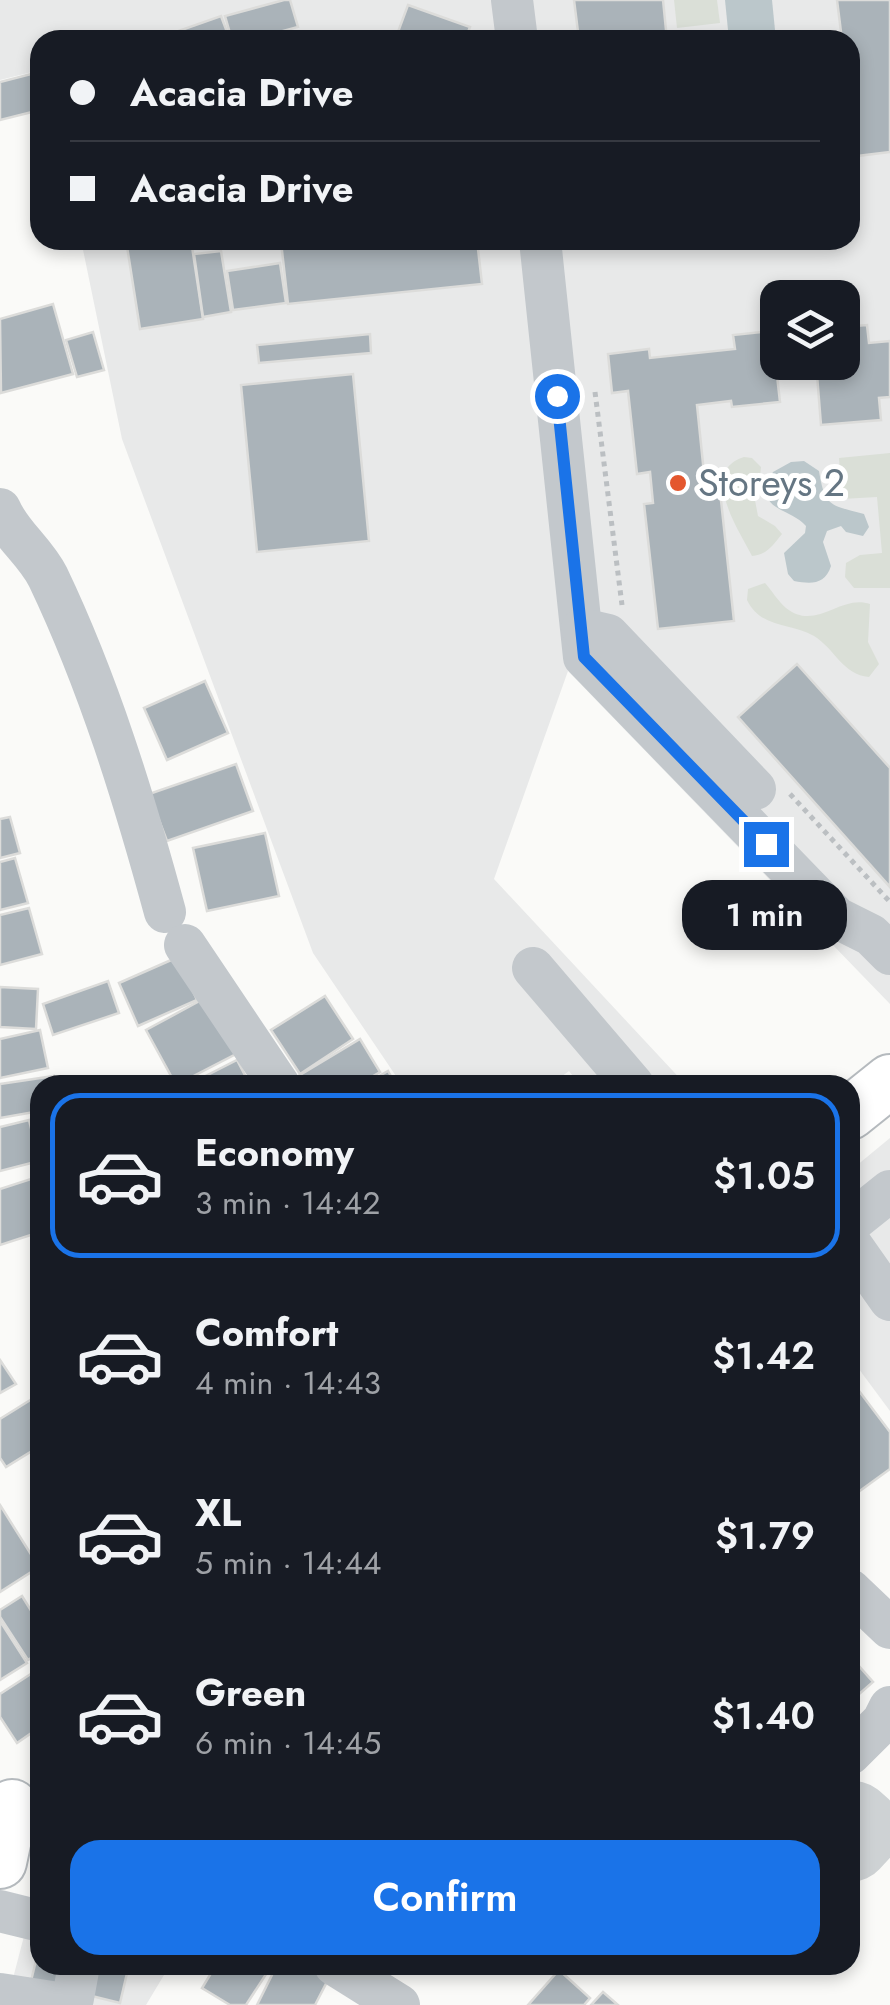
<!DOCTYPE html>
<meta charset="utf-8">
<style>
:root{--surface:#171b24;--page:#20242c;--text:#f1f3f6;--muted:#9ea1a6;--line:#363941;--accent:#1a73e8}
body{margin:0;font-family:Jost,sans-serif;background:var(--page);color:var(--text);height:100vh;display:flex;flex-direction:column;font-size:38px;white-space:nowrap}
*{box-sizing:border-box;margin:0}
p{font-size:32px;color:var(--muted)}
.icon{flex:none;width:55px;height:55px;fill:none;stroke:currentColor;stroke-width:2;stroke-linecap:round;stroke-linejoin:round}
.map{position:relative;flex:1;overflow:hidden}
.panel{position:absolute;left:30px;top:1075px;width:830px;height:900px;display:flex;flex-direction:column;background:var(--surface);border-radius:30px;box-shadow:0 5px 15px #0003}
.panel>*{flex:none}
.top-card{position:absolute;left:30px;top:30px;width:830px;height:220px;border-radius:30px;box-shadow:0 5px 15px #0003;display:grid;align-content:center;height:220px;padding:0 40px;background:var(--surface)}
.tools{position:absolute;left:760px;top:280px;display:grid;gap:20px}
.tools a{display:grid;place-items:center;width:100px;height:100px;border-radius:20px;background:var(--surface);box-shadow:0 5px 15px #0003;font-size:50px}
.end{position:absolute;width:45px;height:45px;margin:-22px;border:12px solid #1a73e8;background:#fff;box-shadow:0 0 0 5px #fff}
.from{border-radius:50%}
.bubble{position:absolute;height:70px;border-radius:30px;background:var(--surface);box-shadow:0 5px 15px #0003;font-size:32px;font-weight:600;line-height:70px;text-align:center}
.top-card b{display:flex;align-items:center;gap:35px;height:95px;font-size:38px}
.top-card b+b{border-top:2px solid var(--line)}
.top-card i{width:25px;height:25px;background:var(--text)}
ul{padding:18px 0 0;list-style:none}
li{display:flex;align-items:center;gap:30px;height:165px;margin:0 20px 15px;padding:0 20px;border:5px solid transparent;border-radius:30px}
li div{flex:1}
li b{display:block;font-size:38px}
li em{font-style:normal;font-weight:600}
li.current{border-color:var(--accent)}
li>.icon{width:90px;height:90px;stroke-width:1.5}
.button{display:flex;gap:20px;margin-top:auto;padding:20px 40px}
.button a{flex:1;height:115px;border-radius:30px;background:var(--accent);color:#fff;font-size:40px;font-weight:600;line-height:115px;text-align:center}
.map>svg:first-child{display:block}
.built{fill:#e8e9e9;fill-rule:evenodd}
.green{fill:#dadfd7}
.water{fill:#bbc7cb}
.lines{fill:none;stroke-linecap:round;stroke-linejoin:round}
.taxiway{stroke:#ced2d4;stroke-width:80}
.building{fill:#aab3b9;stroke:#dcdcda;stroke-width:2.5}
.major-casing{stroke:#b5babe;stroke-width:56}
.path{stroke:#bbbfc2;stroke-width:5;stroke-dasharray:5 5;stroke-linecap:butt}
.minor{stroke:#c3c8cc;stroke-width:42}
.major{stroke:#fff;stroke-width:52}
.route{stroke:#1a73e8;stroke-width:12}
.poi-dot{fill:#e4572e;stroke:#fff;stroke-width:4}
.labels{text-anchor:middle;stroke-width:10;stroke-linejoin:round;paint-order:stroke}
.poi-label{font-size:38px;fill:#657683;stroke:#fff;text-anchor:start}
</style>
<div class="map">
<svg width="890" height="2005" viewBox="0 0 890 2005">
<rect width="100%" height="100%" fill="#fafaf8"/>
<!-- built -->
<g class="built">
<path d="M 0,0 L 890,0 L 890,1004 L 568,671 L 494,879 L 686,1085 L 580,1085 L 569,1071 L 550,1085 L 402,1085 L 313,953 L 122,439 L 81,240 L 850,240 L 850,40 L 40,40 L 40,70 L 0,80 ZM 778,298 L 842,298 L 842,362 L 778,362 Z"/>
<polygon points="890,1138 890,1411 850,1357 850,1171"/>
<polygon points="40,1875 40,1965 170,1965 146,2005 6,2005"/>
</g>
<!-- green -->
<g class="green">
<polygon points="674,0 717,0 720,23 677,28"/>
<polygon points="890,453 890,588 854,588 845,577 846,563 860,555 882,553 877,497 842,499 839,458"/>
<path d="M 744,457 L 752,458 L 761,467 L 759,487 L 754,495 L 758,516 L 775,526 L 782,534 C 773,545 767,555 752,556 C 740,532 698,471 744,457 Z"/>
<path d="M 765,583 C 772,591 778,601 786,608 C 816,632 840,594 870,604 L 868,642 L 879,664 L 869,677 C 843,675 835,649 814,636 C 790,622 761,629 747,600 L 748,589 Z"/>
</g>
<!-- water -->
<g class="water">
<polygon points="725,0 772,0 776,40 729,40"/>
<path d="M 804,461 L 819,471 C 825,508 831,505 864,514 L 869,527 L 863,536 L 846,532 L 841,526 L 827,531 L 823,542 L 831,566 C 825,585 811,584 794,581 L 788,574 L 784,553 L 805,533 L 806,526 C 790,507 751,511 773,472 L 791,462 Z"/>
</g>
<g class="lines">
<!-- taxiway -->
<polyline class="taxiway" points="850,1825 853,1821 862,1829 850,1842"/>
</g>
<!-- building -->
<g class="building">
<polygon points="284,0 290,0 298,27 250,40 232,40 225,16"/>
<polygon points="574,0 663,0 667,40 579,40"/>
<polygon points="837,0 890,0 890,152 857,156 850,103 850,40 842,40"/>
<polygon points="408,5 470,27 465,40 395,40"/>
<polygon points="221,16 230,40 153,40"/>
<polygon points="35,73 40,90 40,110 0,120 0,82"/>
<polygon points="126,240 191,240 203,319 140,329"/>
<polygon points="301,240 477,240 482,284 288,304 281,242"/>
<polygon points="221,251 231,312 203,317 194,254"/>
<polygon points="280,263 286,303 233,310 227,271"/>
<polygon points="53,304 73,374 1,393 0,319"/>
<polygon points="867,325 869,343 890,341 890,397 879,398 881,420 821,425 816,362 842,362 842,327"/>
<polygon points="772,331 780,402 732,407 731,401 697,405 706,493 720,491 734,621 658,629 644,504 653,503 650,472 637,474 628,391 612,393 608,354 649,349 650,358 735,349 733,335"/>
<polygon points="93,332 104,370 77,377 66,340"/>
<polygon points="370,334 371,353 259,363 257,345"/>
<polygon points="353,374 369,541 257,552 241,385"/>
<polygon points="797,664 890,768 890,887 738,717"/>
<polygon points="205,681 228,733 167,760 144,708"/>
<polygon points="236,764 253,811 167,841 149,794"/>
<polygon points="10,817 20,853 0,858 0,819"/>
<polygon points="265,833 279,896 207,911 193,848"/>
<polygon points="15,858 28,903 0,910 0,862"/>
<polygon points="29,908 42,954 0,965 0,915"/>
<polygon points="178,957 197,1000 138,1026 119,983"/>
<polygon points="108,981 119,1013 53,1035 43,1004"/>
<polygon points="0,987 38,989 36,1029 0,1027"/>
<polygon points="325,996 353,1039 300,1074 271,1030"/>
<polygon points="205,998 236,1054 176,1085 146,1030"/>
<polygon points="40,1030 48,1068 0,1078 0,1039"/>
<polygon points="360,1039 380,1072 358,1085 299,1085 295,1078"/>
<polygon points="237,1060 250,1085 188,1085"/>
<polygon points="388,1071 396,1085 364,1085"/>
<polygon points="54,1076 56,1085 40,1085 40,1111 0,1118 0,1084"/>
<polygon points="29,1120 39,1161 0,1171 0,1127"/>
<polygon points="34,1178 40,1194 40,1232 0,1245 0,1189"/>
<polygon points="0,1360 16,1384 0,1393"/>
<polygon points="850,1379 890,1432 890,1469 850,1498"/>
<polygon points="40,1394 40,1446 6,1467 0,1458 0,1419"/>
<polygon points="0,1505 39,1567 0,1592"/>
<polygon points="22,1596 40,1625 40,1652 28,1660 0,1617 0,1610"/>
<polygon points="0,1621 27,1663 0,1680"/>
<polygon points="850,1656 873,1682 850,1702"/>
<polygon points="40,1668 40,1727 17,1743 0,1717 0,1694"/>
<polygon points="39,1948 40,1965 110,1965 128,1969 120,2003 31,1981"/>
<polygon points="216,1965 272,1965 246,2005 230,2005 202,1988"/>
<polygon points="277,1965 318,1965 332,1972 315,2005 257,2005"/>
<polygon points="559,1970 590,1998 584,2005 528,2005"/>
<polygon points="603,1992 618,2005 591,2005"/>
</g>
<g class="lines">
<defs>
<g id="major">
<polyline points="850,1113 890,1081"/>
<polyline points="0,1862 12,1806"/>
</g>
</defs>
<!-- major casing -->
<use href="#major" class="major-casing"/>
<!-- path -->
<g class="path">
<polyline points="595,392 622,605"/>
<polyline points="790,794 890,902"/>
</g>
<!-- minor -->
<g class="minor">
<polyline points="512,0 517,40"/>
<polyline points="540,240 584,657 837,918 871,935 890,954"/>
<path d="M 0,509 C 11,535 35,551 48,577 C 99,684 134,798 165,912"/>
<polyline points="582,629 608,635 755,789"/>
<polyline points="185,945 279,1085"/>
<polyline points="533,968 633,1085"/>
<polyline points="850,1223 890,1191"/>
<polyline points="850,1243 890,1300"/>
<polyline points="850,1590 890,1628"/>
<polyline points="850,1754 883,1721 890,1707"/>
<polyline points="0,1911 40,1921"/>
<polyline points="335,1965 399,2005"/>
<polyline points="0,1994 58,2003 73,1998 79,1965"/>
</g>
<!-- major -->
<use href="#major" class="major"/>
</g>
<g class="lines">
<!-- route -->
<polyline class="route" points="557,396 584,657 766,844"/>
</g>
<!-- markers -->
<circle class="poi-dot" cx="678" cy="483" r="10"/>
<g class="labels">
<!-- poi labels -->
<g class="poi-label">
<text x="698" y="496">Storeys 2</text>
</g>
</g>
</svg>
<div class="tools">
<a><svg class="icon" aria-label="layers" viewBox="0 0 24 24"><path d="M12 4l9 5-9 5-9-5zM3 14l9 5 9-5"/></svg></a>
</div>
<i class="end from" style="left:557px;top:396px"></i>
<i class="end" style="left:766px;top:844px"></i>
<div class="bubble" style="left:682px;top:880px;width:165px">1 min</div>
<div class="top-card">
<b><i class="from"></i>Acacia Drive</b>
<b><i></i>Acacia Drive</b>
</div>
<section class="panel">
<ul>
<li class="current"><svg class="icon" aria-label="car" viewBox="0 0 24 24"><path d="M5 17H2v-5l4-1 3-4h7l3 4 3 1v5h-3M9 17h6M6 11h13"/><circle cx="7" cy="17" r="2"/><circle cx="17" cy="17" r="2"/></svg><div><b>Economy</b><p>3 min · 14:42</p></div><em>$1.05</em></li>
<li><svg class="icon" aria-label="car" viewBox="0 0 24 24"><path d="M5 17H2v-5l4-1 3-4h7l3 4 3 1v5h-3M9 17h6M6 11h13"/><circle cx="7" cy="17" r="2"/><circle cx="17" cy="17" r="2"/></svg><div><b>Comfort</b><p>4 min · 14:43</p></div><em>$1.42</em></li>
<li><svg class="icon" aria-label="car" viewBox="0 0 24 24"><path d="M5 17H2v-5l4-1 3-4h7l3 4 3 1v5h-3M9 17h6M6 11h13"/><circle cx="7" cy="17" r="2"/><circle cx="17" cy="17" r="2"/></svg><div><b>XL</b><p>5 min · 14:44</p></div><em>$1.79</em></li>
<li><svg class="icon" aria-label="car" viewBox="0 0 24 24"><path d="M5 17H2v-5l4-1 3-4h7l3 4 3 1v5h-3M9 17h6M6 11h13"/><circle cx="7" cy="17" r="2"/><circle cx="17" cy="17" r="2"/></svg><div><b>Green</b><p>6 min · 14:45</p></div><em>$1.40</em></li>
</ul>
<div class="button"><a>Confirm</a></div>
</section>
</div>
